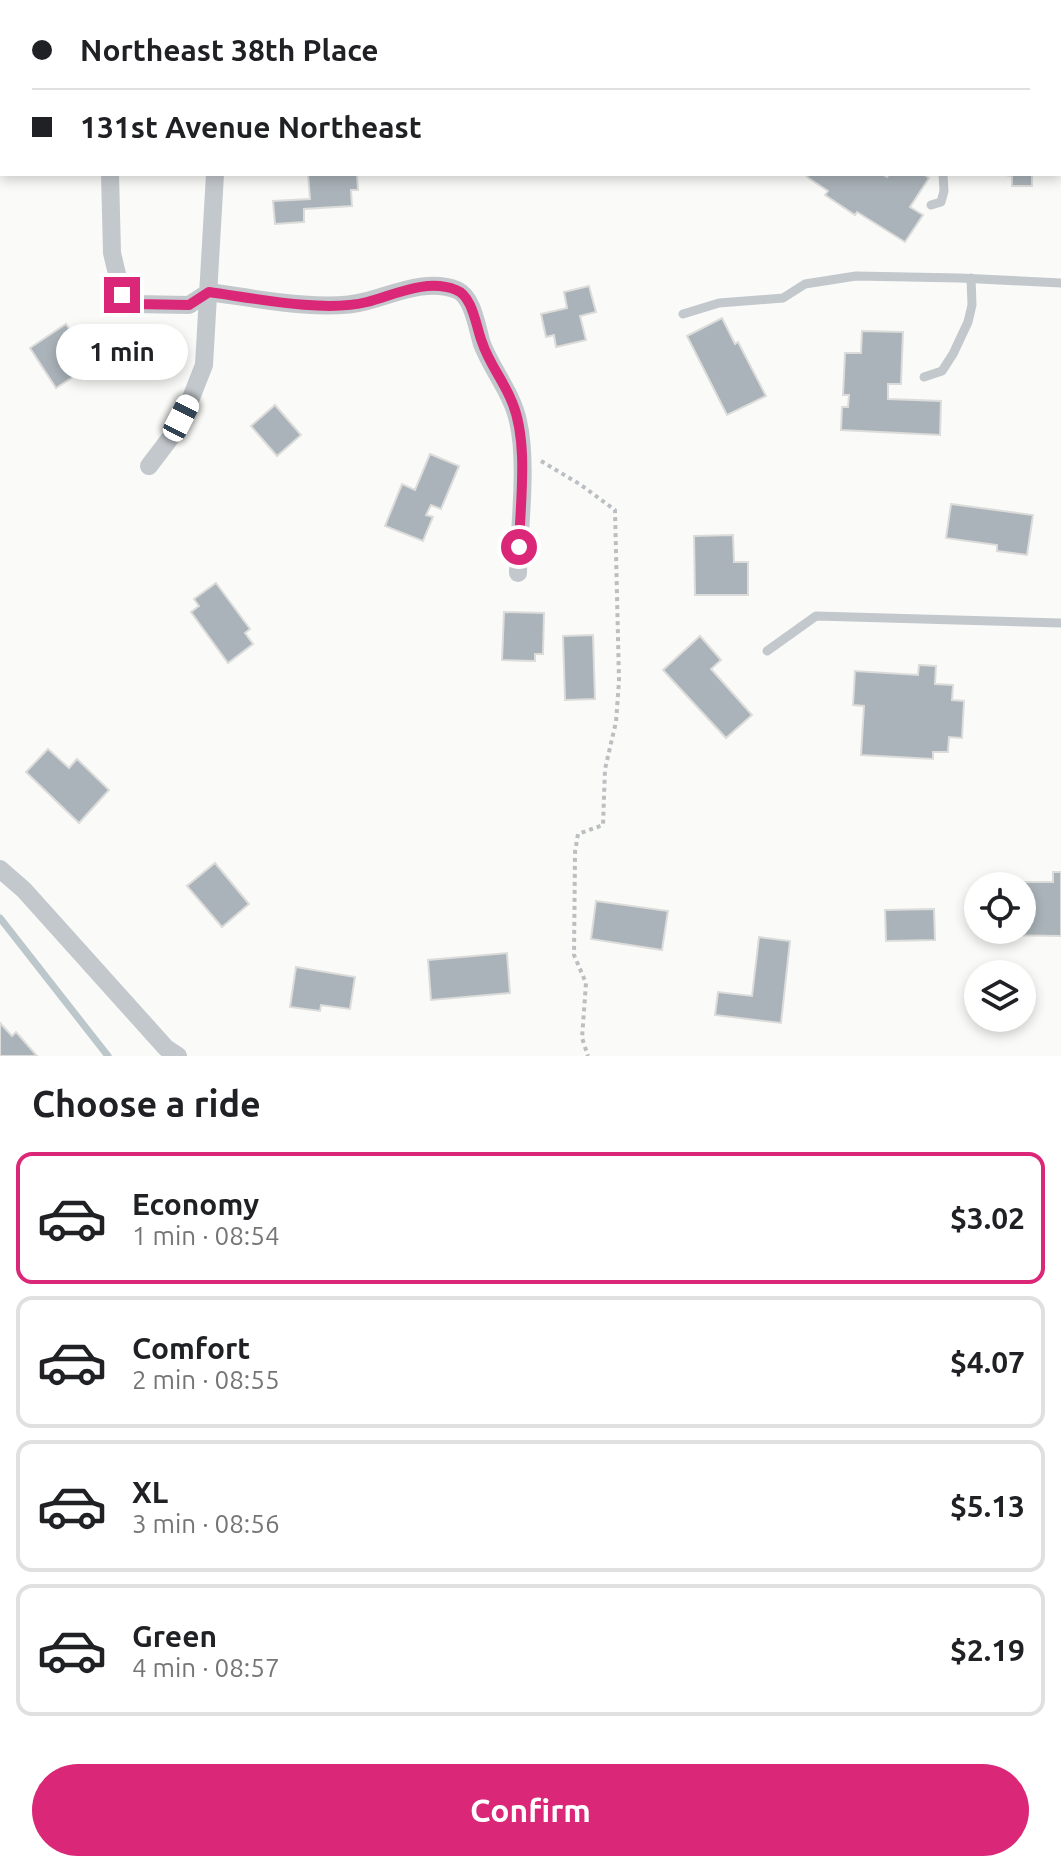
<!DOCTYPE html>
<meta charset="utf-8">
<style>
:root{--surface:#fff;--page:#f2f2f2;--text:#202124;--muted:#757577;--line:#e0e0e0;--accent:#db2777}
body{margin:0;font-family:Ubuntu,sans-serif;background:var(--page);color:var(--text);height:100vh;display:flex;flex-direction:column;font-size:30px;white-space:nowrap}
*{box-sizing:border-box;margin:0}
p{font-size:26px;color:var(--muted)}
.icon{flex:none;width:44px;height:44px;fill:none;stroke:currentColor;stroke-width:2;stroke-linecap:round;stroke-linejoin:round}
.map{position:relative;height:1056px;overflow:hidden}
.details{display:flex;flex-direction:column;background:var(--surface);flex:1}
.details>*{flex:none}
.hud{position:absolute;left:0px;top:0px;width:1062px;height:176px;box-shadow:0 4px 12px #0003;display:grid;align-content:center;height:176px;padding:0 32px;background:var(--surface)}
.fabs{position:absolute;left:964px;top:872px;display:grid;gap:16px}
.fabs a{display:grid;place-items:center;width:72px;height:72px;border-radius:50%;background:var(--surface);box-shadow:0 4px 12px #0003;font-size:40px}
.end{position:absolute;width:36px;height:36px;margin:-18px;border:10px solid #db2777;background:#fff;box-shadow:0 0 0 4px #fff}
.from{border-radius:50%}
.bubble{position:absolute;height:56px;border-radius:28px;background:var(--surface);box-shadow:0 4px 12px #0003;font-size:26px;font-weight:700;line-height:56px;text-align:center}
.car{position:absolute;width:24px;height:48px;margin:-24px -12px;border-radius:10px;box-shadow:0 0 6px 2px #0007;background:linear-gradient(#fff 24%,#345 0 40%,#fff 0 76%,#345 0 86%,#fff 0)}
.hud b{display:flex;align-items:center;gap:28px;height:76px;font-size:30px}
.hud b+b{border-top:2px solid var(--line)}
.hud i{width:20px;height:20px;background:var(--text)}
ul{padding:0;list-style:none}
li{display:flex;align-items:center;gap:24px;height:132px;margin:0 16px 12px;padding:0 16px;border:4px solid var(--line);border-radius:16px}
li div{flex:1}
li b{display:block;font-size:30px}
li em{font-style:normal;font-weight:700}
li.current{border-color:var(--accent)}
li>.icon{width:72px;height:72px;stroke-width:1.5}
h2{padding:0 32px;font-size:36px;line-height:96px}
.button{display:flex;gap:16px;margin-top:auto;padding:16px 32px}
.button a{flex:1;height:92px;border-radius:48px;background:var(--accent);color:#fff;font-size:32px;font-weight:700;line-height:92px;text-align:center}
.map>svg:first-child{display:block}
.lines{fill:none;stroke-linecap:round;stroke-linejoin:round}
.stream{stroke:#bbc7cb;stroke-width:7}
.building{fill:#aab3b9;stroke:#dcdcda;stroke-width:2}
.path{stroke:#bbbfc2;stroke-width:4;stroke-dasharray:4 4;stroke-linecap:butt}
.lane{stroke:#c3c8cc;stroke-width:9}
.street{stroke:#c3c8cc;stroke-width:18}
.route{stroke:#db2777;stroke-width:10}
</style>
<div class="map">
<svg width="1061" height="1056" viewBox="0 0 1061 1056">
<rect width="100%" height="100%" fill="#fafaf8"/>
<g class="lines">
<!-- stream -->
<polyline class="stream" points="0,918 108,1056"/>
</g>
<!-- building -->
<g class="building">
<polygon points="686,0 756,0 686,2"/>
<rect x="0" y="128" width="2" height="35"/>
<polygon points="308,174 357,174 358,190 351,190 352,206 304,209 304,222 275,224 273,201 310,199"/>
<polygon points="809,174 882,174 887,177 889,174 924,174 929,178 910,207 923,215 905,242 857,212 855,215 825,195 828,191 807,177"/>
<polygon points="999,174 1032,174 1032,186 1012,186 1012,176"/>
<polygon points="589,286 596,312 580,316 586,340 556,347 554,335 546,337 541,314 567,308 564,292"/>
<polygon points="722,318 735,344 738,342 766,396 727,415 687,336"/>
<polygon points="66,324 93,364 56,388 30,348"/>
<polygon points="862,331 903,332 901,384 888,384 888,399 941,401 940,435 841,430 842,407 848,407 849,395 843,395 845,353 861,353"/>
<polygon points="275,405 301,435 277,456 251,426"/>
<polygon points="430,454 459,466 441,509 431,505 426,515 433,517 423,541 385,526 402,484 415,490"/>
<polygon points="951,504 1033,515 1027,555 997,551 997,545 946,538"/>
<polygon points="733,535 734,562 748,562 748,595 695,595 694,536"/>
<polygon points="216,583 250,629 245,633 253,644 228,663 191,612 199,606 194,599"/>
<polygon points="504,612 544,613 543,654 535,654 535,661 502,660"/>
<polygon points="593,635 595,699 565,700 563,636"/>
<polygon points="700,636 721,660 711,669 752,715 726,738 663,670"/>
<polygon points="919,665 936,666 935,684 953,685 952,700 964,701 962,738 949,737 948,752 933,752 933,759 861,755 864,706 853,705 855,671 918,675"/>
<polygon points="48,749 69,768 77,759 109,790 79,823 26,772"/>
<polygon points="215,863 249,904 222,927 187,886"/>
<polygon points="1053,872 1061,872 1061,936 996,935 996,930 1022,930 1022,886 997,886 997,882 1053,882"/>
<polygon points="596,901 668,911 662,950 591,939"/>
<polygon points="934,909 935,940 886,941 885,910"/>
<polygon points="759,937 790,941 781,1023 715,1015 718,992 752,996"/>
<polygon points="507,953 510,993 431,1000 428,960"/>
<polygon points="296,967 355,977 350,1009 321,1005 320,1011 290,1007"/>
<polygon points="0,1023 12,1036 16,1032 37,1056 0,1056"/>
</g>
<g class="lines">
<!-- path -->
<polyline class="path" points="541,461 581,485 615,510 619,681 616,722 605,769 603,825 578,834 575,852 574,955 586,983 582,1038 588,1056"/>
<!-- lane -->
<g class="lane">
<polyline points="158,2 159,0"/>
<polyline points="1060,31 1061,32"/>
<polyline points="931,205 941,202 944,191 943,174"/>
<polyline points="683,314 719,303 783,298 805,284 856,276 960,278 1061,283"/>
<polyline points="924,377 942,371 953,354 968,322 972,305 971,278"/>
<polyline points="767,651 816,616 1061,623"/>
</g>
<!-- street -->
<g class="street">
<polyline points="127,0 131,2"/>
<polyline points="402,2 404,0"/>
<polyline points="436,2 437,0"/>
<path d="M 110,174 L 112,253 L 122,295 L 135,304 L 189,305 L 209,292 C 253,298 325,313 367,301 C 394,294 428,278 457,290 C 473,297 477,328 482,344 C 492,370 512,393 518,421 C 528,463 519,529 518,573"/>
<polyline points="149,466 171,437 191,398 204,365 215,174"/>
<polyline points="0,869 24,890 166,1048 178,1056"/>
</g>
</g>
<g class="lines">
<!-- route -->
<path class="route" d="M 122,295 L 135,304 L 189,305 L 209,292 C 253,298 324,313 367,302 C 394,295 427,278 456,290 C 473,296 476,327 482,342 C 489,364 504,381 512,402 C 529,442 520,504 519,547"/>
</g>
</svg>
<div class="fabs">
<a><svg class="icon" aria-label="locate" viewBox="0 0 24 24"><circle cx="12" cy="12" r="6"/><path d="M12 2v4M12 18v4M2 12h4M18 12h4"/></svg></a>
<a><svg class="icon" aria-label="layers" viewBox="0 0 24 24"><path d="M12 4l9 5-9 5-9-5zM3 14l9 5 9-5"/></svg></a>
</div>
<i class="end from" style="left:519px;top:547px"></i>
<i class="end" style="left:122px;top:295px"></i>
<div class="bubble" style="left:56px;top:324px;width:132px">1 min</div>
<i class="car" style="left:181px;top:418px;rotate:27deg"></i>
<div class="hud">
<b><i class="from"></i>Northeast 38th Place</b>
<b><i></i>131st Avenue Northeast</b>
</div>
</div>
<section class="details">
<h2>Choose a ride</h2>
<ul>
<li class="current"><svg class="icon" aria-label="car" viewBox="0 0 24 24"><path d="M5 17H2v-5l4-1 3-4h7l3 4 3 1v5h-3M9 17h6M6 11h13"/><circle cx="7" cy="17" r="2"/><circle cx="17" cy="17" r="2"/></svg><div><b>Economy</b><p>1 min · 08:54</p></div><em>$3.02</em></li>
<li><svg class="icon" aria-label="car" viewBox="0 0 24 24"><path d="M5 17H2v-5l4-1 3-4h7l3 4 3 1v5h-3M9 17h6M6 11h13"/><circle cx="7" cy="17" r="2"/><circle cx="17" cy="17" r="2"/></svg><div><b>Comfort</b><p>2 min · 08:55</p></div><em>$4.07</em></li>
<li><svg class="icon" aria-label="car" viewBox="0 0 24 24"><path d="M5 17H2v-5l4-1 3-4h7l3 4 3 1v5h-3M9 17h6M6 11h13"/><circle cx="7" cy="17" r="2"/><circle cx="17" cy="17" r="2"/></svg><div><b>XL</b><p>3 min · 08:56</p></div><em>$5.13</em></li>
<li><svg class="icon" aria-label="car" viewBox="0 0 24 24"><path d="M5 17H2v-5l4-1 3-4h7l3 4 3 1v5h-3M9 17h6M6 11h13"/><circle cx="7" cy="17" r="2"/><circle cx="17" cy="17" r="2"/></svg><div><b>Green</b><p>4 min · 08:57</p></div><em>$2.19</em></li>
</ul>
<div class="button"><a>Confirm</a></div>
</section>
